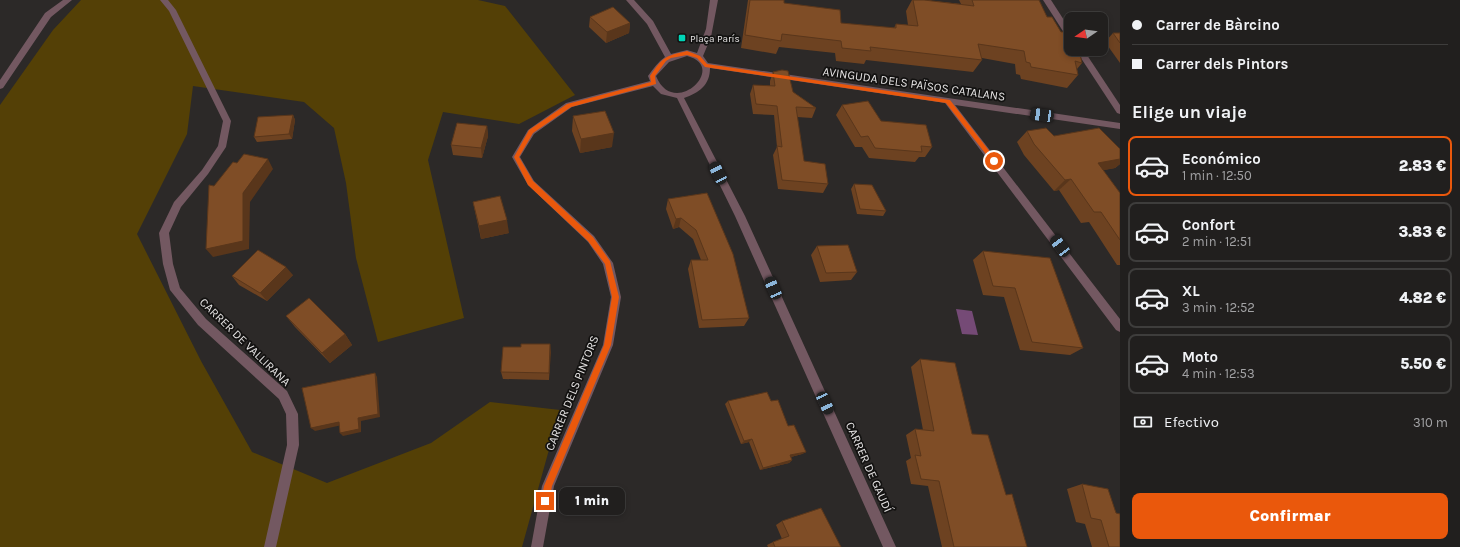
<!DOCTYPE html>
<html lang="es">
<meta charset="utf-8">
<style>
:root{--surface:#211f1e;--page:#2d2c2b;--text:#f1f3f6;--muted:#a2a2a4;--line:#3e3d3c;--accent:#ea580c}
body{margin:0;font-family:Karla,sans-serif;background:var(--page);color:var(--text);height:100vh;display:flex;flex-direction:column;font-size:15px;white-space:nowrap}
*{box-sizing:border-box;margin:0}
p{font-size:13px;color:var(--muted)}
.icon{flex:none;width:22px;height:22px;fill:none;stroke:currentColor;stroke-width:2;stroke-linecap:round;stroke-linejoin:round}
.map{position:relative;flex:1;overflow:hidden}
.panel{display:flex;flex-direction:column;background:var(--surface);width:340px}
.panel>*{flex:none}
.banner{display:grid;align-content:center;height:88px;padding:0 12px;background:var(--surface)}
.needle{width:26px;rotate:257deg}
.fabs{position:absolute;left:1064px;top:12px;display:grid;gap:8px}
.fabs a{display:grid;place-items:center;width:44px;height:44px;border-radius:8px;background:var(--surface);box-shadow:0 2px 6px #0003,0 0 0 1px var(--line);font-size:20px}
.end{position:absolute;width:18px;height:18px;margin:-9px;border:5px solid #ea580c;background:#fff;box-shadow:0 0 0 2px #fff}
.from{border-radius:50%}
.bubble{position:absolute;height:28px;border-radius:8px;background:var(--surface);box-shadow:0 2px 6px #0003,0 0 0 1px var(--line);font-size:13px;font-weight:800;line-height:28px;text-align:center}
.car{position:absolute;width:12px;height:24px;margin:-12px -6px;border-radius:5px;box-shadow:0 0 3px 1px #0007;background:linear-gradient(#222 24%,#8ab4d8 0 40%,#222 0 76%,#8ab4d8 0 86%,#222 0)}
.banner b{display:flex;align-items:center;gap:14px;height:38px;font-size:15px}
.banner b+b{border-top:1px solid var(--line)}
.banner i{width:10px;height:10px;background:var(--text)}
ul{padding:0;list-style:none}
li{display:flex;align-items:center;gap:12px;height:60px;margin:0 8px 6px;padding:0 4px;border:2px solid var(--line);border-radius:8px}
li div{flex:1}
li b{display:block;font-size:15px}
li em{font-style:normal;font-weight:800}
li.selected{border-color:var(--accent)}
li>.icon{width:36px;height:36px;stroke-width:1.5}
h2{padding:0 12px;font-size:18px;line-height:48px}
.pay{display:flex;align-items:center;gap:10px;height:44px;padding:0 12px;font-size:15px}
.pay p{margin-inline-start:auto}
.action{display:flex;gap:8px;margin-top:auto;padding:8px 12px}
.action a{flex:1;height:46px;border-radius:8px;background:var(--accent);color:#fff;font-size:16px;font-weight:800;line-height:46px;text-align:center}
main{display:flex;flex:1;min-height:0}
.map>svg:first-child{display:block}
.green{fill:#544006}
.water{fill:#754a76}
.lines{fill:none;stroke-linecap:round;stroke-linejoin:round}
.minor{fill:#735861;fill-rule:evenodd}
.wall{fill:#6d4221}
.shaded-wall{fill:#59361b}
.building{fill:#7f4d26;stroke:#59361b}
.route{fill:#ea580c}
.poi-dot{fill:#00d5b7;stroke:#131211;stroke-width:1.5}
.labels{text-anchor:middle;stroke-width:3.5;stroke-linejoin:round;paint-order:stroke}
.far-poi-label{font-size:10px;fill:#e4e2e2;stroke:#131211;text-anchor:start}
.street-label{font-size:12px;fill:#e4e2e2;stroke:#131211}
</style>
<main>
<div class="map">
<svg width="1120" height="547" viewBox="0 0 1120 547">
<rect width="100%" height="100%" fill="#2c2928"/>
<!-- green -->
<polygon class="green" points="81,0 478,0 505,6 575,95 519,124 443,112 428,160 464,318 378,342 356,258 346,183 334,128 304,102 193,86 187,134 137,234 201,361 252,452 327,483 431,443 490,402 560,410 522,547 0,547 0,105 53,30"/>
<!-- water -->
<polygon class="water" points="956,309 972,311 978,335 962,334"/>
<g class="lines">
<!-- minor -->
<g class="minor">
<polygon points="63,0 72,0 51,17 3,88 0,89 0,80 45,13"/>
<polygon points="160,0 168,0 176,10 231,121 226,147 208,174 181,207 169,233 173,264 180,288 206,319 287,391 298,414 299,445 276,547 264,547 287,445 286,414 279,399 198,325 170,290 163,264 159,233 174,202 202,170 218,146 223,121 169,11"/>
<path d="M 626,0 L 634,0 L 653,21 L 671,54 L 687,50 L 697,53 L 706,29 L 710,0 L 718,0 L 711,37 L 703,56 L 708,63 L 1120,123 L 1120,129 L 955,105 L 1120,319 L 1120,332 L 1116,330 L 945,103 L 710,68 C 710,85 699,93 684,98 L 745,216 L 896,547 L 883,547 L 735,216 L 677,98 L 661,94 L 653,86 L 572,107 L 534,134 L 520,157 L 534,181 L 594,236 L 613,263 L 621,297 L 613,345 L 554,486 L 543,547 L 531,547 L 542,486 L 603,345 L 611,297 L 603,264 L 588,242 L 528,185 L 512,157 L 528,130 L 566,103 L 650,81 L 648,76 C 653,69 658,62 665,57 L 647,24 ZM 687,56 C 729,66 674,120 656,76 L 669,62 Z"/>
<polygon points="1043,0 1051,0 1071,31 1071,39 1068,39"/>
<polygon points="1075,49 1083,49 1120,105 1120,114 1117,113"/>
</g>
</g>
<!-- wall -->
<g class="wall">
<polygon points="748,0 784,0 784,3 841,23 894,28 896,24 908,25 906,11 912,0 924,0 961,4 959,0 1039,0 1047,17 1061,32 1082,63 1077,69 1078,75 1067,88 1021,79 1020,75 1016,74 1015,64 982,58 982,60 973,72 866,60 864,64 836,61 835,53 779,47 776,54 741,48"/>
<polygon points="590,17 630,23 629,33 606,43 589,27"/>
<polygon points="1113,33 1120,33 1120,63 1105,42"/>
<polygon points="773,72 793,92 816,108 812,118 797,117 804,161 828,184 823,193 778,189 773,155 777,147 774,115 753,114 750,94 753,85 770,86 770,81"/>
<polygon points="842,105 881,121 932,147 925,157 919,157 915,162 869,158 862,147 855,147 836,115"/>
<polygon points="293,115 295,120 292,139 257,142 254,137"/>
<polygon points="573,116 612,147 580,153 572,131"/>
<polygon points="487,126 488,136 482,158 453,155 451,145"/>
<polygon points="1027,131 1120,149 1120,164 1115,168 1103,170 1120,193 1120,265 1117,265 1089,222 1081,223 1059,190 1054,191 1024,155 1017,142"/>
<polygon points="854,184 886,211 883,216 857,214 851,189"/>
<polygon points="707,193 749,318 744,326 699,328 688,269 691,260 701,260 693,239 679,227 673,229 666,209 668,199"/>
<polygon points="473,202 509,233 481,239"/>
<polygon points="817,246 857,272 851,280 820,282 811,255"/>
<polygon points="983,251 1083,348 1070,355 1020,350 1004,297 983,295 973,260"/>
<polygon points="293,275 267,301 239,285 232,276"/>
<polygon points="286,316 345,334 352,345 330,363 295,327"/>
<polygon points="550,344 549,380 503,379 501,372 521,347"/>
<polygon points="920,359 972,434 1006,495 1027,547 942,547 928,486 911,484 906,461 911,458 906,435 915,429 923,430 911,367"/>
<polygon points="728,401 771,401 806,452 802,454 791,457 792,460 789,463 760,470 749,442 741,444 725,404"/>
<polygon points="1082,484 1116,513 1120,547 1092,547 1085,524 1076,522 1067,489"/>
<polygon points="782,521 841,547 768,547 767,545 773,542 782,539 776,525"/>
</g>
<!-- shaded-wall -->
<g class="shaded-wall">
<polygon points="630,23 629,33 606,43 607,32"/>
<polygon points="293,115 295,120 292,139 289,134"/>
<polygon points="487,126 488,136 482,158 481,148"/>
<polygon points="614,133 612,147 580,153 581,139"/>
<polygon points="268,159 273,169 250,202 249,249 213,257 206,249 243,193"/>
<polygon points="1120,159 1120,164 1115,168 1086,174 1098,163"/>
<polygon points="1071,179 1059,190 1054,191 1065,180"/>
<polygon points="681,218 679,227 673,229 676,219"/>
<polygon points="507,220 509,233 481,239 479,226"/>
<polygon points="286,267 293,275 267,301 260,293"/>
<polygon points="345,334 352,345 330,363 322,353"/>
<polygon points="550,344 551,352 549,380 549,373"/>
<polygon points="375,373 377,377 380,417 361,421 361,432 343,436 340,433 358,418"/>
<polygon points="339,422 342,425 315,431 311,428"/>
<polygon points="752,439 749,442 741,444 744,441"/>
<polygon points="806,452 802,454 787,458 790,455"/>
<polygon points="792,460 789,463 760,470 763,468"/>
</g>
<!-- building -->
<g class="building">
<polygon points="750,0 784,0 784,3 840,10 841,23 896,28 896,24 918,26 913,0 924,0 974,6 972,0 1039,0 1047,17 1052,17 1061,32 1071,31 1071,49 1079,49 1082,63 1075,61 1078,75 1031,67 1030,63 1026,62 1024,51 978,44 982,60 870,47 871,51 842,48 841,41 782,34 781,41 745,35"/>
<polygon points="613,7 630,23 607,32 590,17"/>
<polygon points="1113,33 1120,33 1120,43"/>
<polygon points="782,70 788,71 793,92 816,108 796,107 804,161 825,164 828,184 782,180 777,146 782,147 777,106 756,104 753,85 775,86 773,72"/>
<polygon points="868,101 881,121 926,125 932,147 921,146 922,152 875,148 868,136 861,137 842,105"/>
<polygon points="605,111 614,133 581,139 573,116"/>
<polygon points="293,115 289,134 254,137 258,117"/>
<polygon points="457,123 487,126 481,148 451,145"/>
<polygon points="1046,128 1054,136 1099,128 1120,149 1120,159 1098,163 1120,193 1120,240 1101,212 1094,212 1071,179 1065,180 1034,144 1027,131"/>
<polygon points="244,154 268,159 243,193 243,241 206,249 209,185 214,186 233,162 237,163"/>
<polygon points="854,184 872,185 886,211 860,209"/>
<polygon points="707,193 733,254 749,318 702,320 691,260 708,260 696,230 681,218 676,219 668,199"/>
<polygon points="500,196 507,220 479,226 473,202"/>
<polygon points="848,245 857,272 826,273 817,246"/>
<polygon points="258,250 286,267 260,293 232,276"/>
<polygon points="983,251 1050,258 1083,348 1032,342 1015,288 993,286"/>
<polygon points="309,298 345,334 322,353 286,316"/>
<polygon points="521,344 550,344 549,373 501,372 503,347 521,347"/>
<polygon points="920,359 955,363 972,434 988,435 1006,495 1012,494 1027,547 954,547 939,481 921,479 915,455 921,456 915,429 934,431"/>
<polygon points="375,373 378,414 358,418 359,429 340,433 339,422 311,428 302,388"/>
<polygon points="767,392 771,401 778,400 788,426 794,425 806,452 790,455 792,460 763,468 752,439 744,441 728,401"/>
<polygon points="1082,484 1108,489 1116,513 1120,514 1120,547 1109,547 1101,520 1091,518"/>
<polygon points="821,508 841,547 775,547 773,542 789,536 782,521"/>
</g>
<!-- route -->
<path class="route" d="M 687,51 L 700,56 L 707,64 L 950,100 L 997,161 L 992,162 L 946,103 L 705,67 L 697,58 L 687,55 L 671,58 L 666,61 L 655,76 L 656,84 L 571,107 L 533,133 L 519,157 L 533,181 L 593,237 L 610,261 L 619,297 L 611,345 L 552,486 L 549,501 L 545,505 L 541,501 L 544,486 L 604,345 L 612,297 L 605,264 L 588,241 L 528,185 L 514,157 L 529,130 L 567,104 L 651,82 L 650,76 C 663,57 665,56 687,51 Z"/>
<!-- markers -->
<rect class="poi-dot" x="678" y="34" width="8" height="8" rx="2"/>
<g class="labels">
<!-- far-poi labels -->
<g class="far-poi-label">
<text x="690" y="42">Plaça París</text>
</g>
<!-- street labels -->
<g class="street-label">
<text transform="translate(914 84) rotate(8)" y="4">AVINGUDA DELS PAÏSOS CATALANS</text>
<text transform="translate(245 342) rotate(44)" y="4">CARRER DE VALLIRANA</text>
<text transform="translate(572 393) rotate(-68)" y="4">CARRER DELS PINTORS</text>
<text transform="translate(869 467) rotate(66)" y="4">CARRER DE GAUDÍ</text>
</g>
</g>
</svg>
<div class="fabs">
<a><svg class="needle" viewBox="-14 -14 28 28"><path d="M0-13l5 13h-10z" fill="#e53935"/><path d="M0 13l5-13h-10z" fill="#a2a2a4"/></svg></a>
</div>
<i class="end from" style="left:994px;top:161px"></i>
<i class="end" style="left:545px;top:501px"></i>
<div class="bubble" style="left:559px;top:487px;width:66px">1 min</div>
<i class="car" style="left:1042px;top:115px;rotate:278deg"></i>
<i class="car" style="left:718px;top:173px;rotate:333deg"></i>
<i class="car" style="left:1060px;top:246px;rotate:323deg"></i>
<i class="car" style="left:773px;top:288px;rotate:336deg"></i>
<i class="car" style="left:825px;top:403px;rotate:155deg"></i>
</div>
<section class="panel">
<div class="banner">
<b><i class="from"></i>Carrer de Bàrcino</b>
<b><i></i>Carrer dels Pintors</b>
</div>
<h2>Elige un viaje</h2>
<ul>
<li class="selected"><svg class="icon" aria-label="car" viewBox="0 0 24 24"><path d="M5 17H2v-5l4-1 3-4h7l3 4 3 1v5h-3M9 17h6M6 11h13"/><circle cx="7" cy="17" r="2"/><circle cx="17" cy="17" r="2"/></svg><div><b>Económico</b><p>1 min · 12:50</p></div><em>2.83 €</em></li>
<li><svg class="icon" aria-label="car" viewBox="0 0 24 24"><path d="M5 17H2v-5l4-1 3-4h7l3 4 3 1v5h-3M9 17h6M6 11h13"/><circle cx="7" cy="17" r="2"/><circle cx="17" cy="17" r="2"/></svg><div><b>Confort</b><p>2 min · 12:51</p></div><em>3.83 €</em></li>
<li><svg class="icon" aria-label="car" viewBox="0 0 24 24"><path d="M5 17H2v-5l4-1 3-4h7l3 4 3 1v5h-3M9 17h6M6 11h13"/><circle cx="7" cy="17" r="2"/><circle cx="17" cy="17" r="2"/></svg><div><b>XL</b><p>3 min · 12:52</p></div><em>4.82 €</em></li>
<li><svg class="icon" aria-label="car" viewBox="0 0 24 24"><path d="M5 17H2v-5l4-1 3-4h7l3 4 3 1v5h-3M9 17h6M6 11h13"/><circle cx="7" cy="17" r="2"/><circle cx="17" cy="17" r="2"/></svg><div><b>Moto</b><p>4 min · 12:53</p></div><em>5.50 €</em></li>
</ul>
<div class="pay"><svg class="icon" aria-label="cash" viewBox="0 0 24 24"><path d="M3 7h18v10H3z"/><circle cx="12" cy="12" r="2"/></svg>Efectivo<p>310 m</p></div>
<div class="action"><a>Confirmar</a></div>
</section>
</main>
